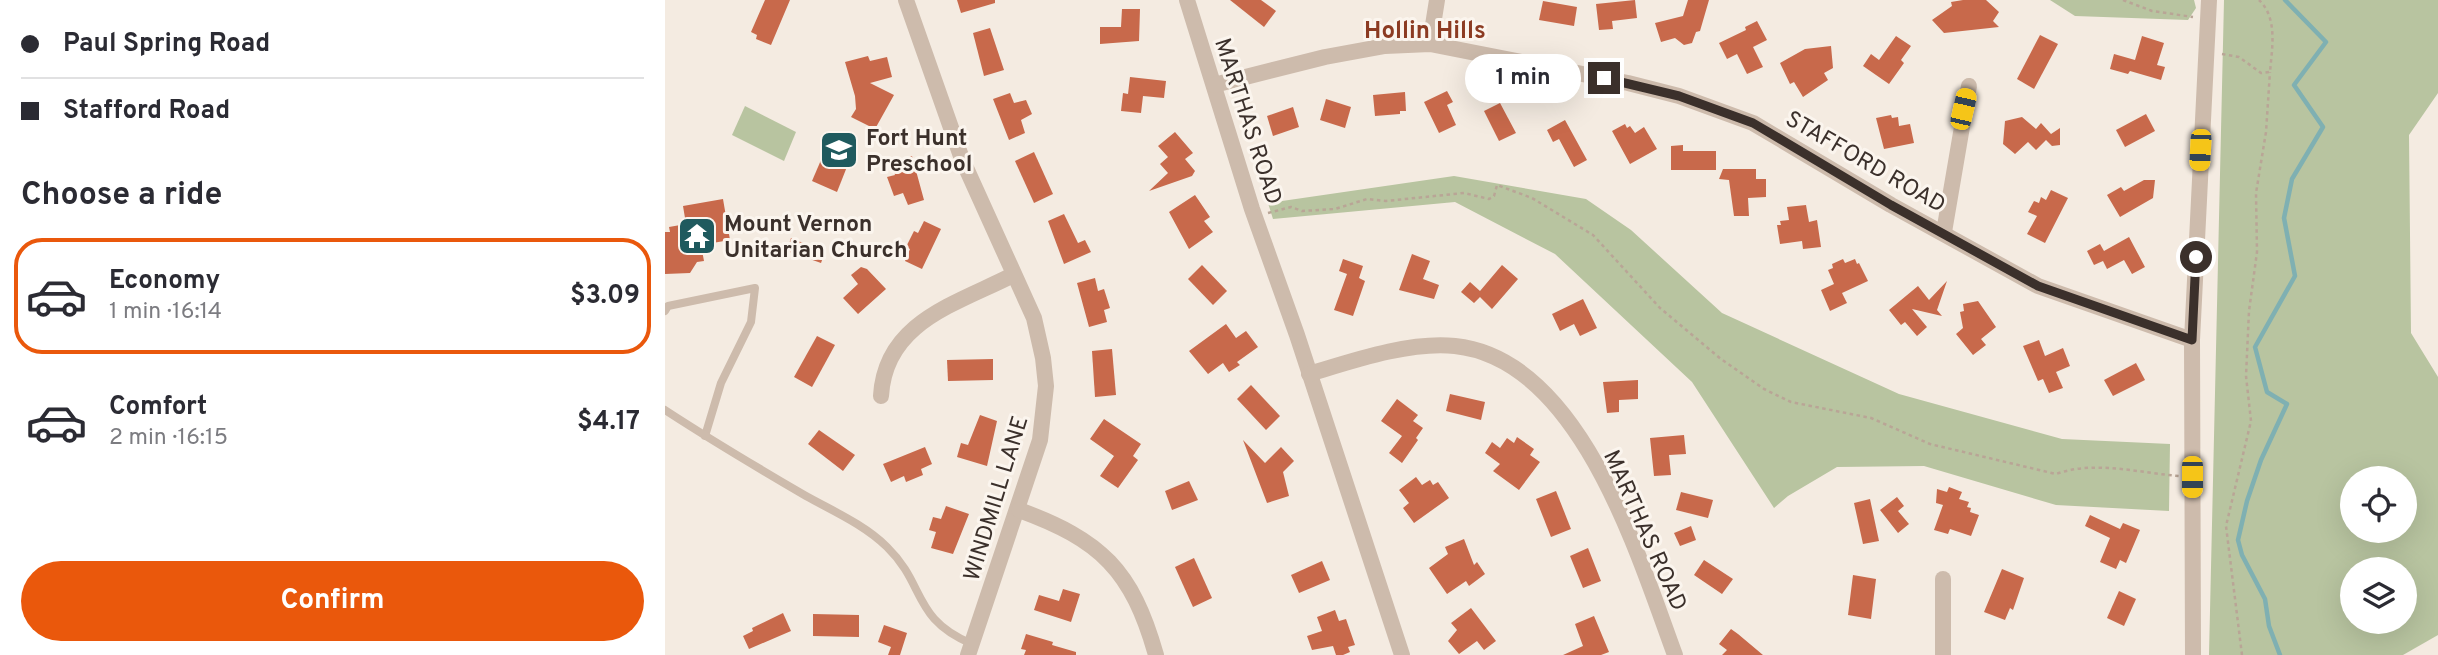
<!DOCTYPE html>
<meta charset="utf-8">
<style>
:root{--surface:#fff;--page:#f2f2f3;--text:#2b2b33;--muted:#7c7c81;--line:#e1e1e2;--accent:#ea580c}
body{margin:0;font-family:Overpass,sans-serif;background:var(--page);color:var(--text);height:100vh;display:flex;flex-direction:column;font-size:26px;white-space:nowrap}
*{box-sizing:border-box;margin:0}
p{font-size:23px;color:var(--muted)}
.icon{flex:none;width:38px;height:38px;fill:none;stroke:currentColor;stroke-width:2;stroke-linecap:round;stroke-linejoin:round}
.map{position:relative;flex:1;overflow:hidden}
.sheet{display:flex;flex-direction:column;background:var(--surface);width:665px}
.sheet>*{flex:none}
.top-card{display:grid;align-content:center;height:154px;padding:0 21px;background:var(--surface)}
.controls{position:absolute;left:1675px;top:466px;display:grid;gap:14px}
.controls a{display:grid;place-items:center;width:77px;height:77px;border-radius:50%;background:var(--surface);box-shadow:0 7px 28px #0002;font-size:35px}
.end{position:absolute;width:32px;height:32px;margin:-16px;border:9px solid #3b302b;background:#fff;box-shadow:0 0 0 4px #fff}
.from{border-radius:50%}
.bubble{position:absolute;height:49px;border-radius:24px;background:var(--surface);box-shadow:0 7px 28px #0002;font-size:23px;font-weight:700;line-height:49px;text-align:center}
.car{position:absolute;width:21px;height:42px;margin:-21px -10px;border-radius:9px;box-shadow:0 0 5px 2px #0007;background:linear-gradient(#f5c518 24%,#345 0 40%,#f5c518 0 76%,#345 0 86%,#f5c518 0)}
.top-card b{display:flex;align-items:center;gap:24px;height:66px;font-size:26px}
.top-card b+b{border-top:2px solid var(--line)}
.top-card i{width:18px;height:18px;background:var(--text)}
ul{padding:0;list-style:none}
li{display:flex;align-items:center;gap:21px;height:116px;margin:0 14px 10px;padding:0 7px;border:4px solid transparent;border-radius:28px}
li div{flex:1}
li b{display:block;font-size:26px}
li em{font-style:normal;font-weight:700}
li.selected{border-color:var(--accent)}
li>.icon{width:63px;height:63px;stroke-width:1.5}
h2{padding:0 21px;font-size:32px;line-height:84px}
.button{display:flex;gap:14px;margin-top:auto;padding:14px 21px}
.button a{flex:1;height:80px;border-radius:42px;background:var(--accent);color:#fff;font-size:28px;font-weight:700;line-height:80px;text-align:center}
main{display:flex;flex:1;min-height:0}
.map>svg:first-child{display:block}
.green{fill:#b8c4a0;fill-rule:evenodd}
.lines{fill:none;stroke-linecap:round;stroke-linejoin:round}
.stream{stroke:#7fb0b2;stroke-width:4.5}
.building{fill:#c8694b}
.path{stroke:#b9a596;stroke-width:2.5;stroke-dasharray:3.5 3.5;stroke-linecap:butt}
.lane{stroke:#cdbbac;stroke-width:8}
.street{stroke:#cdbbac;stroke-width:16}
.route{stroke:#3b302b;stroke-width:9}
.labels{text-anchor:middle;stroke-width:6;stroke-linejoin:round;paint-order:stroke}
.street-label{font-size:23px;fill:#3b302b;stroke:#fbf5ee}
.poi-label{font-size:23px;font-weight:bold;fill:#3b302b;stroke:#fbf5ee;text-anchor:start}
.neighbourhood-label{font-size:24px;font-weight:bold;fill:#8c3b22;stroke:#fbf5ee}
</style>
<main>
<section class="sheet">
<div class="top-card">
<b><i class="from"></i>Paul Spring Road</b>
<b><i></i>Stafford Road</b>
</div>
<h2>Choose a ride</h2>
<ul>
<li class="selected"><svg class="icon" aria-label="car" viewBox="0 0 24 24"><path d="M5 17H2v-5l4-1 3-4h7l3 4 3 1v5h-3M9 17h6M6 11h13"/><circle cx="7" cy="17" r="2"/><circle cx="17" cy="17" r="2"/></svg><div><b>Economy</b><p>1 min · 16:14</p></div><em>$3.09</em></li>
<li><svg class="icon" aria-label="car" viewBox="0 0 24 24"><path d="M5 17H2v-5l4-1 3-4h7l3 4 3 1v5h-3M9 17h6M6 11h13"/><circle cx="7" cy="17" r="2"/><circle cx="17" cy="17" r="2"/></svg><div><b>Comfort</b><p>2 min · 16:15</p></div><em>$4.17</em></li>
</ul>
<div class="button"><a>Confirm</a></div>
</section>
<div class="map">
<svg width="1773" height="655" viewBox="0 0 1773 655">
<rect width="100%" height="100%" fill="#f4ebe1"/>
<!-- green -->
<g class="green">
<polygon points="1385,0 1529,0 1531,8 1523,20 1410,16"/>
<path d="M 1559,0 L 1773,0 L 1773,93 L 1744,135 L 1746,333 L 1773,377 L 1773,635 L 1738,655 L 1544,655 ZM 1687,478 L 1740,478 L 1740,530 L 1687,530 ZM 1687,569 L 1740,569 L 1740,621 L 1687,621 Z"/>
<polygon points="80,106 131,132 119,161 67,135"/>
<polygon points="789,176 921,199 966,230 1057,313 1234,394 1397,439 1505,444 1504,511 1391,505 1259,466 1172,467 1123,496 1109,508 1027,382 890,254 790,202 608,219 603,203"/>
</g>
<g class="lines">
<!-- stream -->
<polyline class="stream" points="1615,655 1604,626 1600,599 1577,555 1573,540 1582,501 1596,460 1622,404 1602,392 1590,347 1630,276 1619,218 1627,179 1658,127 1629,85 1661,42 1620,0"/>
</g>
<!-- building -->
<g class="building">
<polygon points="100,0 125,0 106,45 91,39 92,35 86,32"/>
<polygon points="292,0 330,0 330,3 296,13"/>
<polygon points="565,0 596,0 611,11 599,27"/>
<polygon points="970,0 972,18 947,21 948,29 934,30 931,4"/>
<polygon points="1023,0 1044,0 1035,31 1031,32 1027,43 1019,45 1010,38 996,42 990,23 1018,16"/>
<polygon points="1298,0 1321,0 1334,12 1328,21 1334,27 1279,33 1267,20 1287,6 1286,2"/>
<polygon points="878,1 912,7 909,26 874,20"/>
<polygon points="457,9 475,9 474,41 435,44 435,27 456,27"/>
<polygon points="1092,21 1102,40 1088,47 1098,67 1082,74 1072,54 1062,59 1054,43 1081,30 1080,27"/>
<polygon points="325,28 339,70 319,76 308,33"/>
<polygon points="1375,35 1393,44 1369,89 1352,79"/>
<polygon points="1231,36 1246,46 1236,60 1239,63 1224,84 1198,66 1206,54 1214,60"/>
<polygon points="1477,36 1499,43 1492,65 1500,67 1496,80 1465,71 1463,74 1445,69 1449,54 1470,60"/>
<polygon points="1166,46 1168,68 1159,73 1163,80 1138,97 1129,82 1125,84 1115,63 1140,49"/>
<polygon points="203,56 205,61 222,57 227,77 205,83 229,95 210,129 186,117 191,109 190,96 180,62"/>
<polygon points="465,77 501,81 499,98 478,96 476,113 456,111 458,93 463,94"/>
<polygon points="782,91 788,102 782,105 791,125 774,133 759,102"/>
<polygon points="740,92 741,111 735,111 735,114 710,116 708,95"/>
<polygon points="345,93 349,103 361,100 367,114 356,120 360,133 344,140 328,99"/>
<polygon points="661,99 686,107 680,128 655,120"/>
<polygon points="835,103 851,133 834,141 819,111"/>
<polygon points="628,107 634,127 608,136 602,116"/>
<polygon points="1481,114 1490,131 1460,147 1451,130"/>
<polygon points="1226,115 1227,118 1233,117 1234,126 1245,124 1249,143 1219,149 1211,118"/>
<polygon points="1357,117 1371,129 1376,123 1386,134 1395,128 1395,145 1387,146 1381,140 1371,150 1363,142 1350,154 1338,144 1340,121"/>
<polygon points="900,120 922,160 909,167 894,139 888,142 882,130"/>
<polygon points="960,124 962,128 965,126 970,133 979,127 992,149 965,164 947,131"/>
<polygon points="510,132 528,153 520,159 530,171 527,176 484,191 503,173 495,164 503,157 493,146"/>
<polygon points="165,139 189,149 172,192 147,181"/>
<polygon points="1018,145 1018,151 1051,151 1051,170 1006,170 1006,146"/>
<polygon points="369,152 388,194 369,203 350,161"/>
<polygon points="247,156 259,200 243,205 238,193 229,196 222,177 230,175 226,164"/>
<polygon points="1058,169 1091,169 1091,179 1101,179 1101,197 1083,198 1084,216 1069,216 1064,180 1054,179"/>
<polygon points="1479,180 1490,180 1488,198 1455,217 1442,195 1456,187 1459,191"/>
<polygon points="1386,190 1403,198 1380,243 1362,234 1372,216 1363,212 1369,201 1374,203 1376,197 1381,200"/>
<polygon points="530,195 545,217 539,221 548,232 524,249 504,212"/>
<polygon points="58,199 65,240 36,245 39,261 32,262 25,273 0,274 0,232 5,232 4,227 21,224 18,206"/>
<polygon points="1141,205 1144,222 1152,220 1156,247 1138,249 1137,241 1115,244 1112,225 1116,225 1115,221 1124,220 1122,207"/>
<polygon points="399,214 413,243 420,240 426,252 399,264 383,221"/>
<polygon points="259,221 276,229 257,269 240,261 245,249 241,247 249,231 253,233"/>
<polygon points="1464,237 1480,267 1467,274 1459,260 1442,269 1438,261 1429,265 1422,251 1435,244 1439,251"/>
<polygon points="126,238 160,252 156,263 122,251"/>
<polygon points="747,254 765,261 758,279 774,285 769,299 734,290"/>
<polygon points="678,259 698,266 694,278 700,281 688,316 669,310 682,274 674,271"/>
<polygon points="1178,259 1180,263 1190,259 1192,264 1194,263 1203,281 1177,293 1182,303 1165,311 1156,290 1169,284 1163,270 1168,268 1167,264"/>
<polygon points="537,265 562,291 548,305 523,279"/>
<polygon points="837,265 853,279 827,309 815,297 809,303 796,292 805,282 815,291"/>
<polygon points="196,267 202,269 221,289 193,314 178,298 193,284 186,275"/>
<polygon points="430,278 433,291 439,289 445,308 439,310 442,322 424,327 412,283"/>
<polygon points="1282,281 1272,310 1277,316 1247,309 1262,327 1252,336 1240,322 1236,325 1224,310 1253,286 1264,300"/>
<polygon points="918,299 932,328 915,336 909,324 895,331 887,314"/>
<polygon points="1313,301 1331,327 1316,339 1321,345 1308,355 1291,334 1298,328 1295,312 1299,311 1298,304"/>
<polygon points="561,324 571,338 581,331 593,347 572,362 575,365 564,372 558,363 543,374 524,351"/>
<polygon points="152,336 170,345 147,387 129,377"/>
<polygon points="1374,340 1380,356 1398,348 1405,366 1391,372 1398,388 1384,393 1378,379 1373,381 1358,346"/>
<polygon points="447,349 451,395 430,397 427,351"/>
<polygon points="328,359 328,380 283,381 282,360"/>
<polygon points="1471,363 1480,380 1448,396 1439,380"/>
<polygon points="973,380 973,399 954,400 954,412 942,413 938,382"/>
<polygon points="586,385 615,416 601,430 572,399"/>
<polygon points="785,394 820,402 816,420 781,411"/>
<polygon points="732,399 753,415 748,421 758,428 751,438 753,440 737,463 724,453 737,436 716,421"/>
<polygon points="315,415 332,421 322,466 292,457 296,443 303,445"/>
<polygon points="439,419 476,444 468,456 473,460 453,488 435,476 449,456 425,439"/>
<polygon points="154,430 190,455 178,471 143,444"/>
<polygon points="1019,435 1021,454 1004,455 1006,475 989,476 985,438"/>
<polygon points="852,437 869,449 865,455 875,462 854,490 828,471 835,464 820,453 827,442 835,448 842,438 849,443"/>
<polygon points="578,440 600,463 616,447 629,461 618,472 624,496 602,503"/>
<polygon points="260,447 267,464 256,469 258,475 241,482 239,476 226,482 218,464"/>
<polygon points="751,477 757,485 765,480 768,485 773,482 784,498 749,523 738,508 744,503 734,490"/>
<polygon points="524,481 533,500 507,510 500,491"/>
<polygon points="1284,487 1297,492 1294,499 1304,502 1302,507 1306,508 1305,512 1314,515 1306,536 1285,529 1283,534 1269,530 1278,505 1271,503 1272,489 1282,492"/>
<polygon points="891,491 906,529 886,537 871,499"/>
<polygon points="1016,492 1048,500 1043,518 1011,510"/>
<polygon points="1232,497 1239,506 1233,511 1244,524 1233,533 1215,510"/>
<polygon points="1205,499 1214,541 1198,544 1189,503"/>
<polygon points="281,506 304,514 288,554 266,548 271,532 264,530 268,517 276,519"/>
<polygon points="1425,515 1455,529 1458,523 1475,530 1461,563 1455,560 1451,569 1435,562 1445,538 1420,526"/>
<polygon points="1026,526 1031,540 1015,546 1009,533"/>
<polygon points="799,539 809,565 812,562 820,574 804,586 801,581 782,594 764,568 783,554 780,547"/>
<polygon points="923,548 936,581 918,588 905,556"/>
<polygon points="529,558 547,598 528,607 510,567"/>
<polygon points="1039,560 1068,579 1057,594 1029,575"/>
<polygon points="657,561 665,580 634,593 626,575"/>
<polygon points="1337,569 1359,578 1348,610 1345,608 1340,620 1319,612"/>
<polygon points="1188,575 1211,579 1206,619 1183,615"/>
<polygon points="398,589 415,594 406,622 369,610 374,595 394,601"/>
<polygon points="1454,591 1471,599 1459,626 1442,618"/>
<polygon points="806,608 831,641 819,650 812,641 794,654 783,641 792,630 786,623"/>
<polygon points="670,610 674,621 681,619 690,645 683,647 685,652 678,655 671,655 668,646 647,650 642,636 657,631 652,617"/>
<polygon points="118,613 126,631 84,649 78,636 88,631 87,628"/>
<polygon points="148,614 194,615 194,637 148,636"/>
<polygon points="929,616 944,652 936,655 898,655 918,646 910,624"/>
<polygon points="219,625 242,633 235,655 223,655 226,647 213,642"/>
<polygon points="1066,629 1073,634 1098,655 1057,655 1062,650 1054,644"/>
<polygon points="361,634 388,642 387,645 411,652 411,655 359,655 361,650 356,649"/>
</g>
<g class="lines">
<!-- path -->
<g class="path">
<polyline points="1458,0 1487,11 1528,17"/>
<path d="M 1557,54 L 1574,57 L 1596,73 L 1605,72 C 1607,48 1613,18 1594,0"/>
<path d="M 603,213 L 626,207 L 637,211 L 670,209 L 702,199 L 721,201 L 799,193 L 824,199 L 829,196 L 832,185 L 867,198 L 928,235 L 995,308 L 1056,359 L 1099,389 L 1126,402 L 1206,418 L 1265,444 L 1391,474 C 1430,460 1474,473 1514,476"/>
<polyline points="1577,655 1561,526 1586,421 1581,376 1584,311 1592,252 1591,193 1601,132 1605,72"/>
</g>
<!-- lane -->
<g class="lane">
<polyline points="0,311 3,306 90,288 86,322 56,383 40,436"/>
<path d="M 0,410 C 46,440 93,468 141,496 C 168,511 200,525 222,547 C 261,585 247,619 307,644"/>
</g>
<!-- street -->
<g class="street">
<polyline points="241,0 297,159 369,318 378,358 381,386 375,440 303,655"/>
<polyline points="522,0 587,209 632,335 737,655"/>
<polyline points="765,44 772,0"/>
<polyline points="549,85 660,57 720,46 765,44 963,83 1014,96 1088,123 1226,205 1373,286 1527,340"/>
<polyline points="1279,232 1304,86"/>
<path d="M 644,374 C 687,361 745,341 790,346 C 915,359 973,555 1010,655"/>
<path d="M 216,396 C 220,322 291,304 348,275"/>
<path d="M 354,510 C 436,540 467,570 491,655"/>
<polyline points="1278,579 1278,655"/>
<polyline points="1528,655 1527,340 1544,0"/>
</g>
</g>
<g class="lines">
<!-- route -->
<polyline class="route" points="939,78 1014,96 1088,123 1226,205 1373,286 1527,340 1531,257"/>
</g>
<!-- icons -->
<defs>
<symbol id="school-square" viewBox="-11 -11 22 22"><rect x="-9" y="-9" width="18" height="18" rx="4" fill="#1f5a5e" stroke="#fbf5ee"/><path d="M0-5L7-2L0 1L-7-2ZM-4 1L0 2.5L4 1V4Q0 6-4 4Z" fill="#fff"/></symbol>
<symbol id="temple-square" viewBox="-11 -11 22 22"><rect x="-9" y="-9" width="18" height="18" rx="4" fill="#1f5a5e" stroke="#fbf5ee"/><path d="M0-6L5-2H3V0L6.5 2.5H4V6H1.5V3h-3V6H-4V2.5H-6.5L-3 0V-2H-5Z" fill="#fff"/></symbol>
</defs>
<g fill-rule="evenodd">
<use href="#school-square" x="152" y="128" width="44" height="44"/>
<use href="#temple-square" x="10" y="214" width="44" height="44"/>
</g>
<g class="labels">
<!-- street labels -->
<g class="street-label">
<text transform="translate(584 121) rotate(72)" y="8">MARTHAS ROAD</text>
<text transform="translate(1201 161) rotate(30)" y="8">STAFFORD ROAD</text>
<text transform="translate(330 498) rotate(-73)" y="8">WINDMILL LANE</text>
<text transform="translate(981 530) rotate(66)" y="8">MARTHAS ROAD</text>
</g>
<!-- poi labels -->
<g class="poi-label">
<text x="201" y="145">Fort Hunt<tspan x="201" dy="26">Preschool</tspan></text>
<text x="59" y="231">Mount Vernon<tspan x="59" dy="26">Unitarian Church</tspan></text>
</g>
<!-- neighbourhood labels -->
<g class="neighbourhood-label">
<text x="760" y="38">Hollin Hills</text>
</g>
</g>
</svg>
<div class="controls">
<a><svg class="icon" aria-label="locate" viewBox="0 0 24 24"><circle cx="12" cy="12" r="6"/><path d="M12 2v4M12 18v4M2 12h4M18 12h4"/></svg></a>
<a><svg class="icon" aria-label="layers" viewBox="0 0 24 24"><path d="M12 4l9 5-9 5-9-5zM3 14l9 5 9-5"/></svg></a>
</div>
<i class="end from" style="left:1531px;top:257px"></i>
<i class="end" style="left:939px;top:78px"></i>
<div class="bubble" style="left:800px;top:54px;width:116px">1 min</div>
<i class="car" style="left:1298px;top:109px;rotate:13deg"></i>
<i class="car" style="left:1535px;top:150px;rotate:183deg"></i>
<i class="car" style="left:1527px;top:477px;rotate:180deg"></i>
</div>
</main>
